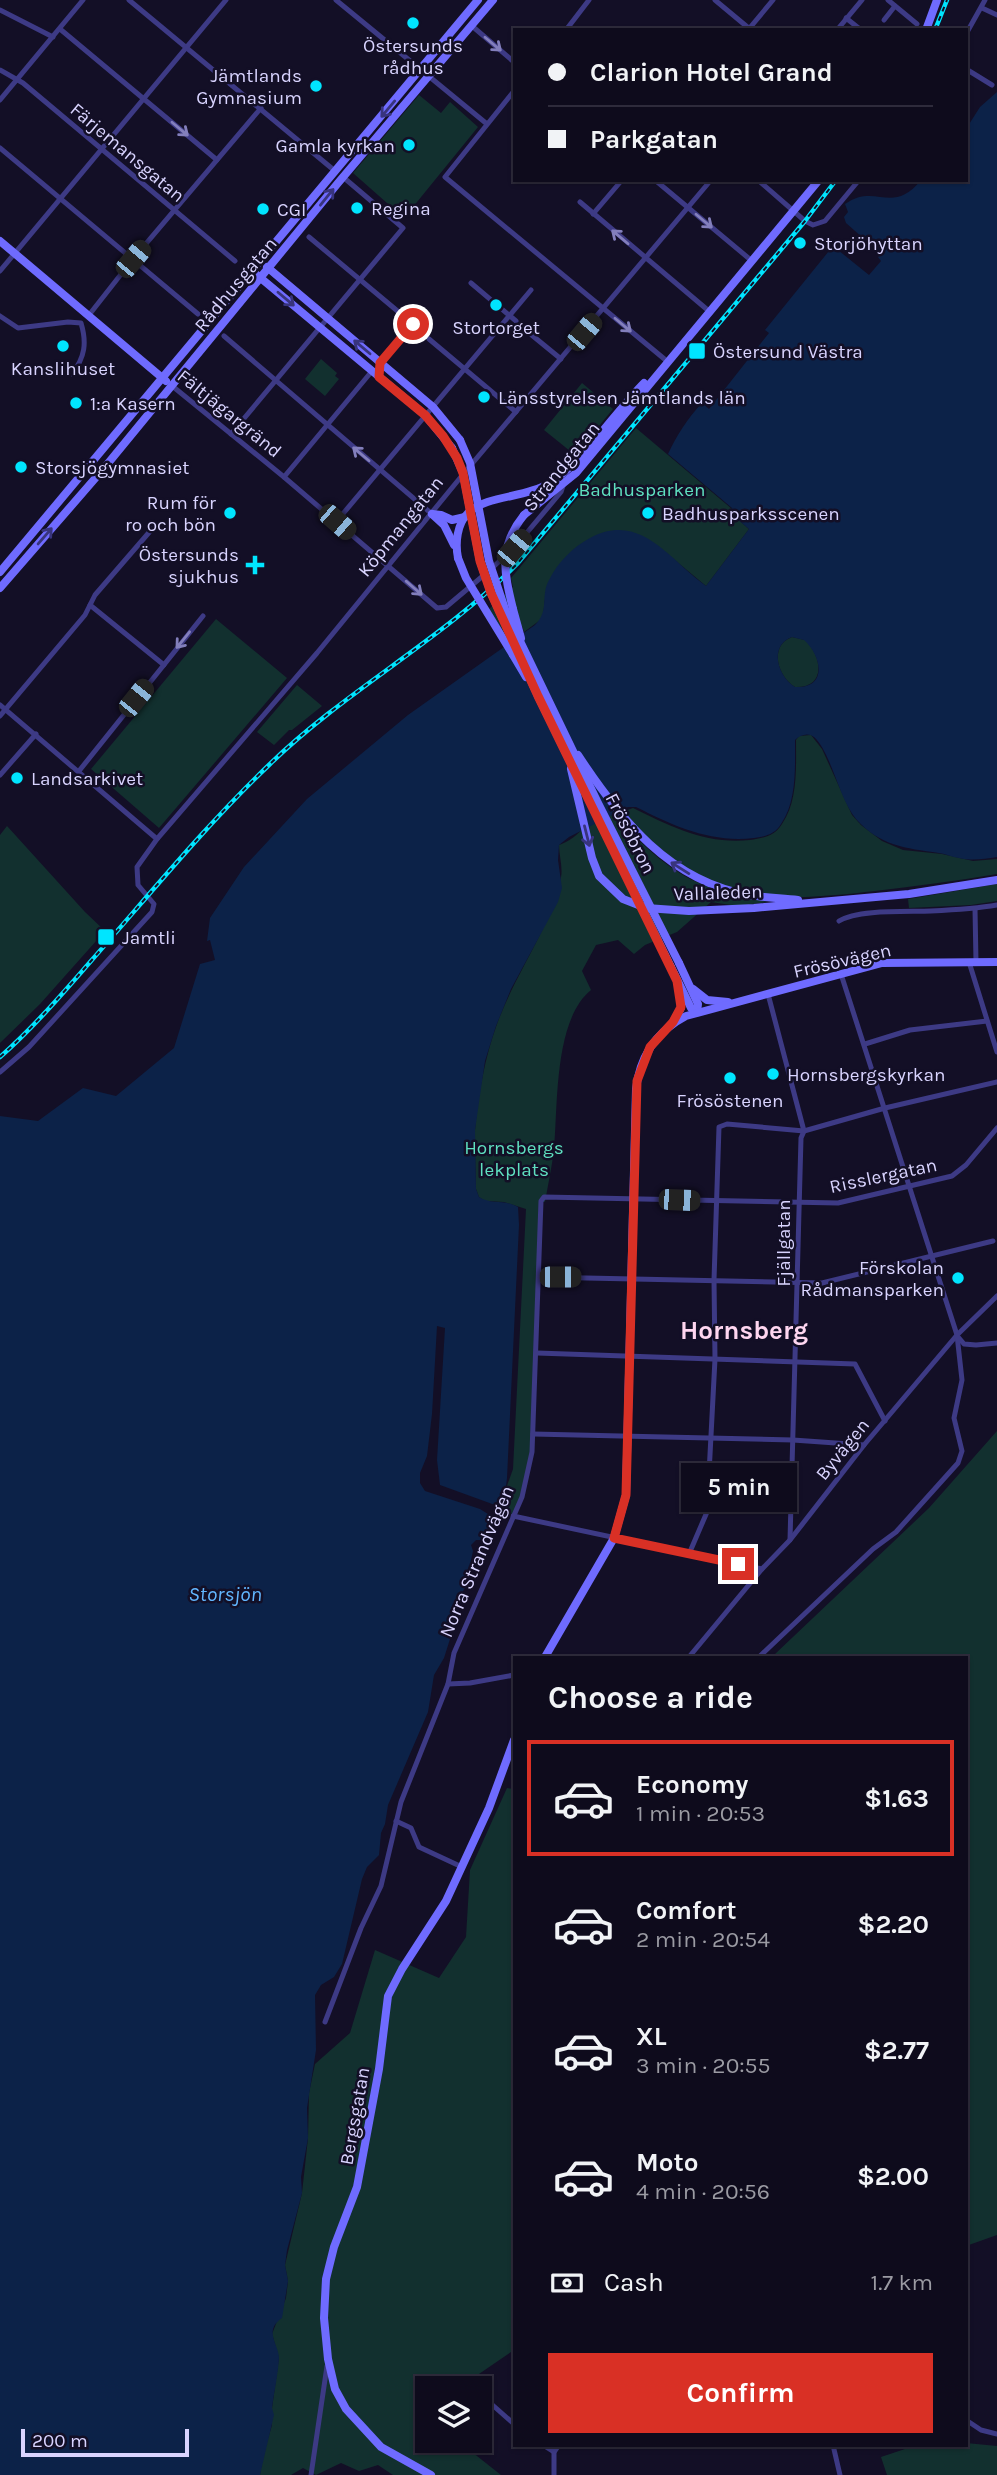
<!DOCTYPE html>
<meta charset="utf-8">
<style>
:root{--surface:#0e0b1c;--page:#171425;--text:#f1f3f6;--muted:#9b9ba3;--line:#2e2b3b;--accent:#d93025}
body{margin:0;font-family:Karla,sans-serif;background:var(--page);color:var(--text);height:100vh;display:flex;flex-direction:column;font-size:26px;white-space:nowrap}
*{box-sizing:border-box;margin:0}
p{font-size:23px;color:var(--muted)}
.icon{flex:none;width:38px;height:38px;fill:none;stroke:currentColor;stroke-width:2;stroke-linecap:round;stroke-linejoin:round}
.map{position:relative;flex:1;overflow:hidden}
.details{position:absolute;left:513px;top:1656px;width:455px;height:791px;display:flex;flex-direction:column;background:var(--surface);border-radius:0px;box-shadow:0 2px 5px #0004,0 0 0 2px var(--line)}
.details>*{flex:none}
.hud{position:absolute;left:513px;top:28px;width:455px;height:154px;border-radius:0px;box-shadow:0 2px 5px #0004,0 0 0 2px var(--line);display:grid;align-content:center;height:154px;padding:0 35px;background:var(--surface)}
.tools{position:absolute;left:415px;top:2376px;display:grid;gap:14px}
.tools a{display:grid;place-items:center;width:77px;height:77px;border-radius:0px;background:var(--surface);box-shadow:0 2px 5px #0004,0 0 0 2px var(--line);font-size:35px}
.scale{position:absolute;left:21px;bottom:18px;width:168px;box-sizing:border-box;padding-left:7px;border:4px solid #d9d4ff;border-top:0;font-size:19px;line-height:24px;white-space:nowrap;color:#d9d4ff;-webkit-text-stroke:5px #130f26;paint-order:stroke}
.end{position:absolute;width:32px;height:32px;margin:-16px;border:9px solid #d93025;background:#fff;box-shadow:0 0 0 4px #fff}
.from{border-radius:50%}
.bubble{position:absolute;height:49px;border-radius:0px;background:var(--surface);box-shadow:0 2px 5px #0004,0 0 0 2px var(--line);font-size:23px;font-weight:700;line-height:49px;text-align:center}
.car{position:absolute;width:21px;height:42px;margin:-21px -10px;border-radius:9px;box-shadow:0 0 5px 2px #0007;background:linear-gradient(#222 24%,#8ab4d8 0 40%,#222 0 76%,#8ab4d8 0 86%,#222 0)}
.hud b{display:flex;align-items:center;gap:24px;height:66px;font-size:26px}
.hud b+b{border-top:2px solid var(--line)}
.hud i{width:18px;height:18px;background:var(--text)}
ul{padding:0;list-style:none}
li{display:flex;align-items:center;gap:21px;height:116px;margin:0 14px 10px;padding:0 21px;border:4px solid transparent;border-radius:0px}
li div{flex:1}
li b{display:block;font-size:26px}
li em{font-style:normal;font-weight:700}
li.selected{border-color:var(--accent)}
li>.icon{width:63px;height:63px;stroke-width:1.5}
h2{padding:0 35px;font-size:32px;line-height:84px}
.pay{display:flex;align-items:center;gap:18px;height:77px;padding:0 35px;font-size:26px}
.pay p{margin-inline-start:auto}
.button{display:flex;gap:14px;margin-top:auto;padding:14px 35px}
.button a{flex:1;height:80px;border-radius:0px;background:var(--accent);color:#fff;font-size:28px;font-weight:700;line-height:80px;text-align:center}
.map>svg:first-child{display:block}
.green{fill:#12302f}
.water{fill:#0c2248;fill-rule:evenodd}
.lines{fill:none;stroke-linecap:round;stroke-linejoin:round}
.street{stroke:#3d3a85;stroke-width:5}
.secondary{stroke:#6f6bff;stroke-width:8}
.rail-casing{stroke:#00e5ff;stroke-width:4.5}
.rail{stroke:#130f26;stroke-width:2;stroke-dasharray:5;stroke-linecap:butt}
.secondary-bridge{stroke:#6f6bff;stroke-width:8}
.oneway{stroke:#837fbc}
.oneway2{stroke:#38347d}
.route{stroke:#d93025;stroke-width:9}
.poi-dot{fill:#00e5ff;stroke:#130f26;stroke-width:2.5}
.labels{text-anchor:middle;stroke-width:5;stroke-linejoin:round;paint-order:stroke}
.poi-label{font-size:19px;fill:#d9d4ff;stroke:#130f26;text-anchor:start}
.street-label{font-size:19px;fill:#d9d4ff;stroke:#130f26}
.park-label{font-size:19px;fill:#5fe0c0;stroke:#130f26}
.water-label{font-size:21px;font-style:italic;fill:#62b6ff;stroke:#130f26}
.district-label{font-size:26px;font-weight:bold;fill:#ffd6f0;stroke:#130f26}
</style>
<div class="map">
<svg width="997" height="2475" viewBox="0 0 997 2475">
<rect width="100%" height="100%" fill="#130f26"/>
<!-- green -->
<g class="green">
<polygon points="419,95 441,113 450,102 478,127 404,218 353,173"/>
<polygon points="321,359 337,373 335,376 339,379 325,396 305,379"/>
<polygon points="582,383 613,409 575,455 544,430"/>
<path d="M 636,428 L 732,509 L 729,512 L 749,529 L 706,586 L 664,551 L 560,565 C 544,585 546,594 543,618 L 524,632 L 522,626 L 506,638 L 488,610 L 513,587 L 511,578 Z"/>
<polygon points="216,619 287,678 159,828 91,769"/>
<path d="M 792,637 L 805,640 C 822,656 827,688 795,687 C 778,677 768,646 792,637 Z"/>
<polygon points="297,685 322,706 292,730 289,730 274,745 257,732"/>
<path d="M 811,735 L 822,749 L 852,815 L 861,825 L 882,841 L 903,850 L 942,854 L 973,861 L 997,859 L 997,874 C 956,881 916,886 875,891 C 820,897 758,905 706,879 C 671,861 649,839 622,812 L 633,808 C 670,826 707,845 750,840 C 763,838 775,836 782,824 C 798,801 796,768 796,740 L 799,736 Z"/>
<path d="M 604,800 C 630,833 660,866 699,883 C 720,893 746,897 768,902 L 737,906 L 711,902 L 677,932 L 645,945 L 634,954 L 618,940 L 596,945 L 582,971 L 591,990 C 554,1020 558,1104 554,1149 C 552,1167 548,1184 545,1202 L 542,1202 L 532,1452 L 526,1483 L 513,1516 L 510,1512 L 499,1508 L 513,1469 L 526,1209 L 504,1202 L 485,1201 L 479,1197 L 476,1189 C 476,1169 474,1149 475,1130 C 478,1095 485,1057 497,1024 C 515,974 550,929 561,877 C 563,868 559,855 559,845 C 580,838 592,817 604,800 Z"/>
<polygon points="7,826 85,912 105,931 40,1004 0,1043 0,835"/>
<polygon points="997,884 997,901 971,905 909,908 908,899"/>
<polygon points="997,1431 997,2235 966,2246 966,1657 774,1657 774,1655 929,1508"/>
<polygon points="507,1788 514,1789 514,2350 457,2389 427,2389 427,2441 458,2441 501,2475 393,2475 378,2465 359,2471 341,2463 316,2475 303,2468 291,2475 260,2475 263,2456 272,2425 272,2408 279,2358 272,2334 286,2298 288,2281 285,2265 302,2193 308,2138 309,2093 315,2064 350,2033 375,1950 439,1978 466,1937 470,1870"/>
<polygon points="966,2443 997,2446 997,2475 887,2475 881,2457 917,2445 966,2445"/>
</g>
<!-- water -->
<path class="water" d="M 997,92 L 997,857 C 984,859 972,861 959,858 C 952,857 946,854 939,853 C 905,848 880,846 856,819 C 839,799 831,752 814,737 C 808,732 800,735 795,740 C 795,767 797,801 781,824 C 775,834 765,837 754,838 C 710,843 674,826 636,807 L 628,807 L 569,837 L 559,845 L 558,860 L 562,888 L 558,902 L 511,989 L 496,1026 L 485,1061 L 475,1130 L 476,1189 L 479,1197 C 491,1205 505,1199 518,1207 L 519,1225 L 507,1478 L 506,1486 L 495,1505 L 440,1485 L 437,1460 L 445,1328 L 437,1326 L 432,1414 L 427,1456 L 420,1473 L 420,1483 L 425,1491 L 480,1509 L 491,1516 L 492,1527 L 485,1540 L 476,1540 L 471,1545 L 473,1551 L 465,1588 L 457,1600 L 450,1639 L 444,1658 L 434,1675 L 428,1712 L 388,1805 L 385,1824 L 381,1833 L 379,1855 L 367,1867 L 362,1879 L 342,1964 L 334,1977 L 321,1985 L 315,1995 L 316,2050 L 307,2108 L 308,2138 L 301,2177 L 302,2193 L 287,2250 L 285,2265 L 288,2281 L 282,2318 C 263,2331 279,2345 279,2358 C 278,2375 274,2392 272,2408 L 274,2415 L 260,2475 L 0,2475 L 0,1116 L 38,1121 L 83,1088 L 116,1096 L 174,1048 L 200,964 L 215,960 L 210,940 L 207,941 L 210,918 L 244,867 L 307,799 L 408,715 L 535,625 C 550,610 540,596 549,580 C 558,562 573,547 590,538 C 641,511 669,560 706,586 L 749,529 L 729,512 L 732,508 L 668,454 C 677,435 687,419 702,403 L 709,409 L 769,333 L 765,330 L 833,246 L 869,275 L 881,261 L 878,257 L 881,254 L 877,246 L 865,236 L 863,238 L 846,223 L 844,217 L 848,212 L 845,204 C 876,182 892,216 921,180 L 966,180 L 966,129 L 980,107 ZM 792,637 L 804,640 C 822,656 828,689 795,687 C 778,677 768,646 792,637 Z"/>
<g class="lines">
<!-- street -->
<g class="street">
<polyline points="129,0 335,171"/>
<polyline points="336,0 487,124"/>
<polyline points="715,0 751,30"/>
<polyline points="888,0 917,24"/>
<polyline points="982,8 997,15"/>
<polyline points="0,10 53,37"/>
<polyline points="846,18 861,30"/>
<polyline points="884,20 895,6"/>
<polyline points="472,26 514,62"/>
<polyline points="60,29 217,160"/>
<polyline points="566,30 589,0"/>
<polyline points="748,30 773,0"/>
<polyline points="837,30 862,0"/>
<polyline points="966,34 985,0"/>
<polyline points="966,69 992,85"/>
<polyline points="0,70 23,83 235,261"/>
<polyline points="514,91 445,177 668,362"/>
<polyline points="0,100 83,0"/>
<polyline points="0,148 198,314"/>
<polyline points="655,180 752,261"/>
<polyline points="758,180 805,221 813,225 825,221 859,180"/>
<polyline points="580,202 710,312"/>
<polyline points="593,214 622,180"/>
<polyline points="309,237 413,324 380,363 379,377"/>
<polyline points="0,271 226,0"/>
<polyline points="471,283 516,321"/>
<polyline points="89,315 133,259 261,108"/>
<path d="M 0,316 L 18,328 L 68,322 L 81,323 C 87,343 85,357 72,374"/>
<polyline points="528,332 561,359"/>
<polyline points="224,336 432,514"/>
<polyline points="429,339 516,412"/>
<polyline points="171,385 284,477 437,608 446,607 484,575"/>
<polyline points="231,434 403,228 343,177"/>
<polyline points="284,477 372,371"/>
<polyline points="336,522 531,290"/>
<polyline points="492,568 514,548 561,492 564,483"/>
<polyline points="90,605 164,665"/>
<polyline points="0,705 157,839"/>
<polyline points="0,716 85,615 95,595 152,529"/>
<polyline points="79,771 203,616"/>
<polyline points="0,775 36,734"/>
<polyline points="975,909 976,962"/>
<path d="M 839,921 C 858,909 908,912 931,911 C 953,910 975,909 997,905"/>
<polyline points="969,962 997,1052"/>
<polyline points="768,994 804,1131 801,1138 790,1540"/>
<polyline points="865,1044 910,1030 987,1021"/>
<polyline points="0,1072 29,1047 152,912 154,904 138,885 137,867 157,839 317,653 460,478 711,180"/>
<polyline points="539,1277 822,1283 993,1241"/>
<polyline points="959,1338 964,1344 976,1345 997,1343"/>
<polyline points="537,1353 855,1364 885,1421"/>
<polyline points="533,1434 793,1440 864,1445"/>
<polyline points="513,1516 762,1569"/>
<polyline points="689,1554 707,1512 715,1359 714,1280 719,1127 727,1124 804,1131 885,1108 997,1082"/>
<polyline points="689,1657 762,1569 790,1540 864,1445 957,1335 997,1296"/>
<polyline points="759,1657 873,1549 896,1532 958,1463 962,1451 954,1418 962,1380 957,1335 841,974"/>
<polyline points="448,1684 470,1683 514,1675"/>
<polyline points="396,1821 411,1828 419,1847 462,1867"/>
<polyline points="325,2022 361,1928 381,1886 401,1802 448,1684 454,1653 522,1497 532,1452 541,1201 544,1197 838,1203 952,1176 966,1165 997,1128"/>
<polyline points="480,2394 514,2424"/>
<polyline points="966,2420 981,2430 997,2434"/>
<polyline points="543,2445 554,2452"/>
<polyline points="833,2445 840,2475"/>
<polyline points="311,2475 327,2366"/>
<polyline points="554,2475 554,2452 559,2445"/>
</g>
<!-- secondary -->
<g class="secondary">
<polyline points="926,30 937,0"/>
<polyline points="0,241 166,381"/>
<polyline points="267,267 433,407 460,440"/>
<polyline points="257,275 425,415 452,448"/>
<polyline points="432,514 444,525 454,545"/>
<polyline points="432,514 441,515 452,520 465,517"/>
<polyline points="524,515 576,473 819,180"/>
<path d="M 458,558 C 455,543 457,524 468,513 C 487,495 525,498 548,484 C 582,464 615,412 644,383"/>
<polyline points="0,572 478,0"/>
<polyline points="0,588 105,467 338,183 493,0"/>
<polyline points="513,609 521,638"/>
<polyline points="513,655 526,677"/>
<path d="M 578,755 C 620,819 670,882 750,895 C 766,898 782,898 798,900"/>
<polyline points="571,769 592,858 599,876 623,899 646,908 689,911 754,908 909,894 997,880"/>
<polyline points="679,963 698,1004 697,1012"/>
<polyline points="671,967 691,1008 697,1012"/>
<polyline points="693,989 707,1000 728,1002"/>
<polyline points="673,1022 681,1008 680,992"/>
<path d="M 545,1657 L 614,1538 L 626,1495 L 636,1089 C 640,1056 657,1031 686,1016 L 882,963 L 997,962"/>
<polyline points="431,2475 381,2447 346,2409 335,2389 328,2359 324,2318 326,2279 334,2247 357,2187 379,2069 388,1996 402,1969 446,1901 489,1808 514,1740"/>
</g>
<defs>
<g id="rail">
<polyline points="935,30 947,0"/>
<path d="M 0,1057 C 33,1028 62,994 91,961 C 150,894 206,825 270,764 C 346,690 442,640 517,564 L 805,221 L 836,180"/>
</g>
</defs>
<!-- rail casing -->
<use href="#rail" class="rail-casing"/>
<!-- rail -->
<use href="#rail" class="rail"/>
<!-- secondary-bridge -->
<g class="secondary-bridge">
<polyline points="460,440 470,463 489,561 506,612 598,803 679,963"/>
<polyline points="452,448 463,473 480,561 491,593 538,696 671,967"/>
<polyline points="458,558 466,578 513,655"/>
<path d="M 513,609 C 504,572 498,547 524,515"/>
</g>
</g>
<!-- one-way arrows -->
<defs><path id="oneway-shaft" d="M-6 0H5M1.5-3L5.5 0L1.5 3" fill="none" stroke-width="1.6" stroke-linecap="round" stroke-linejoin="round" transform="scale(1.75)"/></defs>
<g class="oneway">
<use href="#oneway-shaft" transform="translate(493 44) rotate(40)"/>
<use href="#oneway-shaft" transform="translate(180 129) rotate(40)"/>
<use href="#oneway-shaft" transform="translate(704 221) rotate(40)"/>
<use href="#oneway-shaft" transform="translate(620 237) rotate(-140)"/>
<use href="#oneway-shaft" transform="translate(623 325) rotate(40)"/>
<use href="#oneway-shaft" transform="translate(361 454) rotate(-140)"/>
<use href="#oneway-shaft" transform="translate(414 588) rotate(41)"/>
<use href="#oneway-shaft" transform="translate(183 640) rotate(129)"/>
</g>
<g class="oneway2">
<use href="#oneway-shaft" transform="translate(388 109) rotate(130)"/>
<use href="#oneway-shaft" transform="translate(327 197) rotate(-51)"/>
<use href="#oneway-shaft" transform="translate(286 299) rotate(40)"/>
<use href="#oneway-shaft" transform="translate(362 347) rotate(-140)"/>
<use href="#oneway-shaft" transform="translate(45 536) rotate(-49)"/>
<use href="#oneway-shaft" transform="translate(587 836) rotate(76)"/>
<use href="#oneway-shaft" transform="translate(680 868) rotate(-148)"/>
</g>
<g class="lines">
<!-- route -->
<polyline class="route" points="413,324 380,363 379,377 425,415 443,436 457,458 463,473 480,561 491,593 538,696 677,981 681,1007 673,1022 650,1047 637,1081 626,1495 614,1538 738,1564"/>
</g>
<!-- markers -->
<g class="poi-dot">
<circle cx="413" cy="23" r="7"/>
<circle cx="316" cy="86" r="7"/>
<circle cx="409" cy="145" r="7"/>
<circle cx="357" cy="208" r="7"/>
<circle cx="263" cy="209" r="7"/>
<circle cx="800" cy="243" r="7"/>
<circle cx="496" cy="305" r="7"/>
<circle cx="63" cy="346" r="7"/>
<rect x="688" y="342" width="18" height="18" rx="3.5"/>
<circle cx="484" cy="397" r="7"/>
<circle cx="76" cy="403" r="7"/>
<circle cx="21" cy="467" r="7"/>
<circle cx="230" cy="513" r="7"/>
<circle cx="648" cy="513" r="7"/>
<path d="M251.5 554.5h7v7h7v7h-7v7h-7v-7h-7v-7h7z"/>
<circle cx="17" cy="778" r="7"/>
<rect x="97" y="928" width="18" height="18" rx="3.5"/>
<circle cx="773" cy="1074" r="7"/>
<circle cx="730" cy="1078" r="7"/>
<circle cx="958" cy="1278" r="7"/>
</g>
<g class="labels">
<!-- poi labels -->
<g class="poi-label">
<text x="413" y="52" text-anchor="middle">Östersunds<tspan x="413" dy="22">rådhus</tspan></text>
<text x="302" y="82" text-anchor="end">Jämtlands<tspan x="302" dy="22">Gymnasium</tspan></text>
<text x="395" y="152" text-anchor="end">Gamla kyrkan</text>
<text x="371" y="215">Regina</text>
<text x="277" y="216">CGI</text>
<text x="814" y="250">Storjöhyttan</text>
<text x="496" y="334" text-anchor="middle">Stortorget</text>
<text x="713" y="358">Östersund Västra</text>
<text x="63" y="375" text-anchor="middle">Kanslihuset</text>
<text x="498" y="404">Länsstyrelsen Jämtlands län</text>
<text x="90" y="410">1:a Kasern</text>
<text x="35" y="474">Storsjögymnasiet</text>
<text x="216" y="509" text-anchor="end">Rum för<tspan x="216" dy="22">ro och bön</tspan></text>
<text x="662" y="520">Badhusparksscenen</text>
<text x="239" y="561" text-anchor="end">Östersunds<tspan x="239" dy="22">sjukhus</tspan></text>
<text x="31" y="785">Landsarkivet</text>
<text x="122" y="944">Jamtli</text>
<text x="787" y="1081">Hornsbergskyrkan</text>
<text x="730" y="1107" text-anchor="middle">Frösöstenen</text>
<text x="944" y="1274" text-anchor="end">Förskolan<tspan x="944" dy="22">Rådmansparken</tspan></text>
</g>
<!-- street labels -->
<g class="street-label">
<text transform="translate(128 152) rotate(40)" y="7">Färjemansgatan</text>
<text transform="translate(235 284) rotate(-50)" y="7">Rådhusgatan</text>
<text transform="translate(230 413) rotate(39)" y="7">Fältjägargränd</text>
<text transform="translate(561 466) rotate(-51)" y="7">Strandgatan</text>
<text transform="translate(400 526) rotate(-51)" y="7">Köpmangatan</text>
<text transform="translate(631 833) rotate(63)" y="7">Frösöbron</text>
<text transform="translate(718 892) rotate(-2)" y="7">Vallaleden</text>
<text transform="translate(842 960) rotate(-13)" y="7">Frösövägen</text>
<text transform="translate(883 1175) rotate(-12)" y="7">Risslergatan</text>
<text transform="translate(783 1243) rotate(-90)" y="7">Fjällgatan</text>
<text transform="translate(842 1449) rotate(-51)" y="7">Byvägen</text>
<text transform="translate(476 1561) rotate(-67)" y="7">Norra Strandvägen</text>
<text transform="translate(354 2116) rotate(-80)" y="7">Bergsgatan</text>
</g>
<!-- park labels -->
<g class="park-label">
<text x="642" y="496">Badhusparken</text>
<text x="514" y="1154">Hornsbergs<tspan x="514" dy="22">lekplats</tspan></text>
</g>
<!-- water labels -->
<g class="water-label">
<text x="225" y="1601">Storsjön</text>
</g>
<!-- district labels -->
<g class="district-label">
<text x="744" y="1339">Hornsberg</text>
</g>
</g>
</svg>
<div class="tools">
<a><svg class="icon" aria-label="layers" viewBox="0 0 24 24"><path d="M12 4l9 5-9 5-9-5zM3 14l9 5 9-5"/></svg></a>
</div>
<div class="scale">200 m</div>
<i class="end from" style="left:413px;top:324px"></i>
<i class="end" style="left:738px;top:1564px"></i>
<div class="bubble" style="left:681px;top:1463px;width:116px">5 min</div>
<i class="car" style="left:133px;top:259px;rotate:40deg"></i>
<i class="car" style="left:584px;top:332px;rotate:40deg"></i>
<i class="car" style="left:337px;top:522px;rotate:131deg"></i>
<i class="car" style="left:514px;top:548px;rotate:40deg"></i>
<i class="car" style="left:136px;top:698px;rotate:39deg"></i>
<i class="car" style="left:679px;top:1200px;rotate:92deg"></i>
<i class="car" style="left:560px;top:1277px;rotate:90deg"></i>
<div class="hud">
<b><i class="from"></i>Clarion Hotel Grand</b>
<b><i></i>Parkgatan</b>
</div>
<section class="details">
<h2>Choose a ride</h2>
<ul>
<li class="selected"><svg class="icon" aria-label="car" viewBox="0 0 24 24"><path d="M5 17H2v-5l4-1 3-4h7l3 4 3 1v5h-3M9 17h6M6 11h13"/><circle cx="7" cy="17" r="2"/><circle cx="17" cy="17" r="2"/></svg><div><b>Economy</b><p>1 min · 20:53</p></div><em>$1.63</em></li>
<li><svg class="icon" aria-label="car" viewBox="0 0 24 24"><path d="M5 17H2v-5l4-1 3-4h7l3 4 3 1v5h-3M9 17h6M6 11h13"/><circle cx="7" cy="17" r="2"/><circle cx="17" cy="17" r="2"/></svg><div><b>Comfort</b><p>2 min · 20:54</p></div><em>$2.20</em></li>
<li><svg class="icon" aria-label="car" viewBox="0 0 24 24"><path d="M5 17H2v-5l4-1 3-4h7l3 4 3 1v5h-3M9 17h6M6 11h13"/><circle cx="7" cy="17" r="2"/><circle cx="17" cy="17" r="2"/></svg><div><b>XL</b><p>3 min · 20:55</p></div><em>$2.77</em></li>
<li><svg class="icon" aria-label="car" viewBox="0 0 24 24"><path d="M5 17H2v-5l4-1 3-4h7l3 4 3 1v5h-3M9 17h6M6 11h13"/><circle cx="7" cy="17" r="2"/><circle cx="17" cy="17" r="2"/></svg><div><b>Moto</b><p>4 min · 20:56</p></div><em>$2.00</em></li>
</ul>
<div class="pay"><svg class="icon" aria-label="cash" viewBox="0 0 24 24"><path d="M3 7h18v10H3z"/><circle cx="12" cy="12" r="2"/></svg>Cash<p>1.7 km</p></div>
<div class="button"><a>Confirm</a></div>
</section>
</div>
